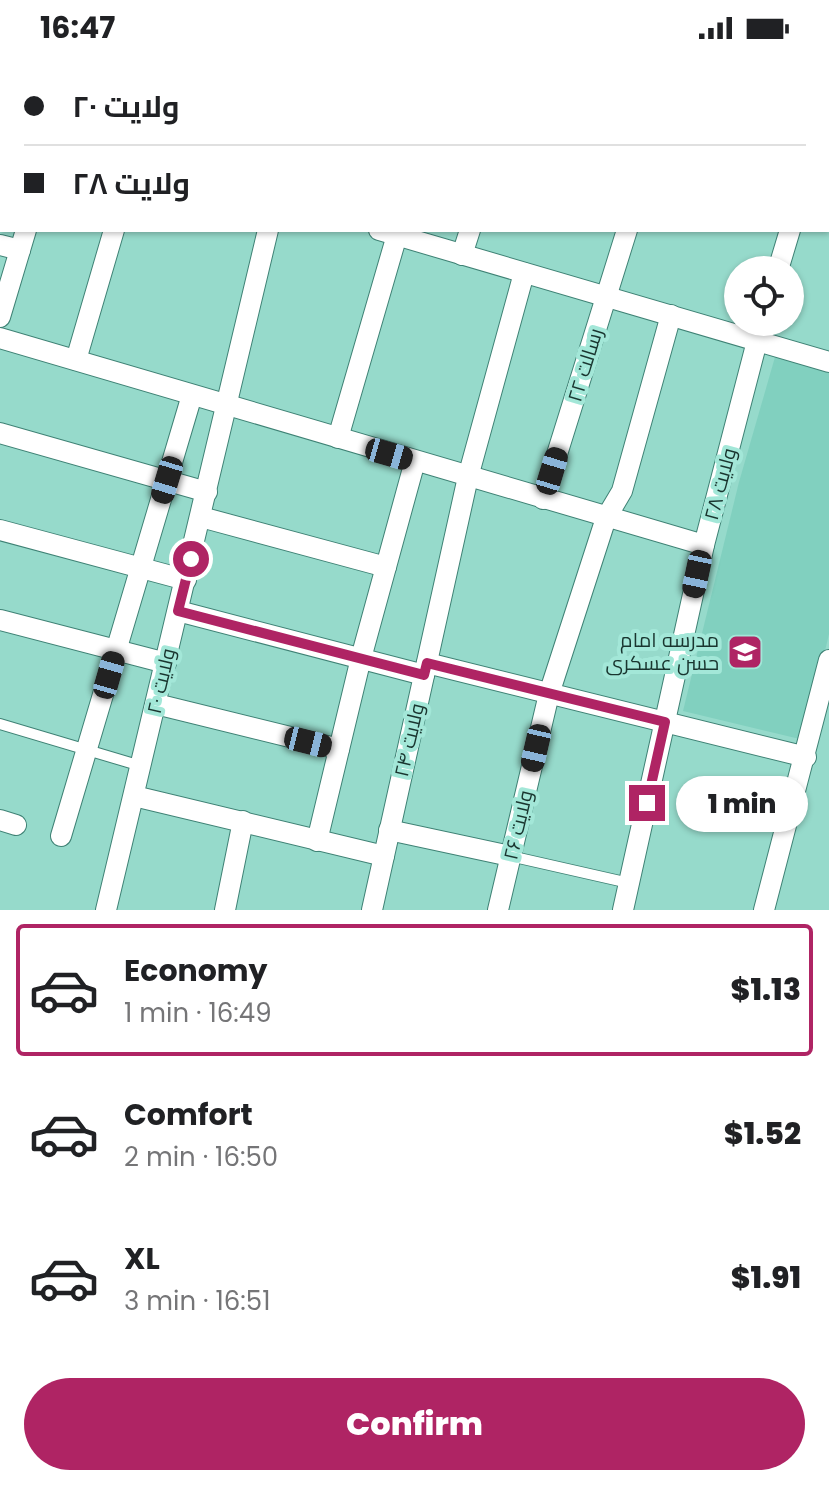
<!DOCTYPE html>
<meta charset="utf-8">
<style>
:root{--surface:#fff;--page:#f6f6f6;--text:#202124;--muted:#757577;--line:#e0e0e0;--accent:#af2464}
body{margin:0;font-family:Poppins,Cairo,sans-serif;background:var(--page);color:var(--text);height:100vh;display:flex;flex-direction:column;font-size:30px;white-space:nowrap}
*{box-sizing:border-box;margin:0}
p{font-size:26px;color:var(--muted)}
.icon{flex:none;width:44px;height:44px;fill:none;stroke:currentColor;stroke-width:2;stroke-linecap:round;stroke-linejoin:round}
.map{position:relative;height:854px;overflow:hidden}
.side{display:flex;flex-direction:column;background:var(--surface);flex:1}
.side>*{flex:none}
.banner{position:absolute;left:0px;top:0px;width:830px;height:176px;box-shadow:0 2px 6px #0004;display:grid;align-content:center;height:176px;padding:0 24px;background:var(--surface)}
.controls{position:absolute;left:724px;top:200px;display:grid;gap:16px}
.controls a{display:grid;place-items:center;width:80px;height:80px;border-radius:50%;background:var(--surface);box-shadow:0 2px 6px #0004;font-size:40px}
.end{position:absolute;width:36px;height:36px;margin:-18px;border:10px solid #af2464;background:#fff;box-shadow:0 0 0 4px #fff}
.from{border-radius:50%}
.bubble{position:absolute;height:56px;border-radius:28px;background:var(--surface);box-shadow:0 2px 6px #0004;font-size:26px;font-weight:800;line-height:56px;text-align:center}
.car{position:absolute;width:24px;height:48px;margin:-24px -12px;border-radius:10px;box-shadow:0 0 6px 2px #0007;background:linear-gradient(#222 24%,#8ab4d8 0 40%,#222 0 76%,#8ab4d8 0 86%,#222 0)}
.banner b{display:flex;align-items:center;gap:28px;height:76px;font-size:30px}
.banner b+b{border-top:2px solid var(--line)}
.banner i{width:20px;height:20px;background:var(--text)}
ul{padding:14px 0 0;list-style:none}
li{display:flex;align-items:center;gap:24px;height:132px;margin:0 16px 12px;padding:0 8px;border:4px solid transparent;border-radius:8px}
li div{flex:1}
li b{display:block;font-size:30px}
li em{font-style:normal;font-weight:800}
li.on{border-color:var(--accent)}
li>.icon{width:72px;height:72px;stroke-width:1.5}
.cta{display:flex;gap:16px;margin-top:auto;padding:16px 24px}
.cta a{flex:1;height:92px;border-radius:48px;background:var(--accent);color:#fff;font-size:32px;font-weight:800;line-height:92px;text-align:center}
.status{display:flex;justify-content:space-between;align-items:center;height:56px;padding:0 40px;background:var(--surface);direction:ltr}
.status svg{height:22px;fill:currentColor}
.map>svg:first-child{display:block}
.built{fill:#81d0bf}
.lines{fill:none;stroke-linecap:round;stroke-linejoin:round}
.lane-casing{stroke:#3f8275;stroke-width:12}
.street-casing{stroke:#3f8275;stroke-width:22}
.path{stroke:#528177;stroke-width:3;stroke-dasharray:4 4;stroke-linecap:butt}
.lane{stroke:#fff;stroke-width:10}
.street{stroke:#fff;stroke-width:20}
.route{stroke:#af2464;stroke-width:10}
.labels{text-anchor:middle;stroke-width:8;stroke-linejoin:round;paint-order:stroke}
.street-label{font-size:20px;fill:#19352f;stroke:#a3e7d8}
.poi-label{font-size:20px;fill:#19352f;stroke:#a3e7d8;text-anchor:end}
</style>
<div class="status"><b>16:47</b><svg viewBox="0 0 49 12"><path d="M0 12V9h3v3zM5 12V6h3v6zM10 12V3h3v9zM15 12V0h3v12zM26 1h20v11H26zM47 4h2v5h-2z"/></svg></div>
<div class="map">
<svg width="829" height="854" viewBox="0 0 829 854">
<rect width="100%" height="100%" fill="#96dacb"/>
<!-- built -->
<polygon class="built" points="775,301 829,317 829,578 804,684 683,655 739,426"/>
<g class="lines">
<defs>
<g id="lane">
<polyline points="0,668 141,710"/>
<polyline points="510,800 629,827"/>
</g>
<g id="street">
<polyline points="78,2 78,0"/>
<polyline points="315,2 316,0"/>
<polyline points="523,2 524,0"/>
<polyline points="679,2 679,0"/>
<polyline points="828,46 829,43"/>
<polyline points="0,82 2,83"/>
<polyline points="379,174 829,306"/>
<polyline points="0,189 20,194"/>
<polyline points="462,199 470,174"/>
<polyline points="778,214 790,174"/>
<polyline points="0,261 26,174"/>
<polyline points="0,282 704,489"/>
<polyline points="76,304 114,174"/>
<polyline points="0,377 207,436"/>
<polyline points="338,382 397,179"/>
<polyline points="543,443 627,174"/>
<polyline points="201,461 386,511"/>
<polyline points="0,474 186,524"/>
<polyline points="178,555 424,619"/>
<polyline points="0,564 166,607"/>
<polyline points="427,607 806,701"/>
<polyline points="156,648 339,693"/>
<polyline points="134,740 384,800"/>
<polyline points="0,764 16,769"/>
<polyline points="389,774 510,800"/>
<polyline points="61,780 192,339"/>
<polyline points="317,785 361,602 415,405"/>
<polyline points="106,854 268,174"/>
<polyline points="225,854 243,765"/>
<polyline points="372,854 468,421 524,217"/>
<polyline points="498,854 549,638 606,462 622,435 671,259"/>
<polyline points="623,854 704,489 762,266"/>
<polyline points="764,854 829,604"/>
</g>
</defs>
<!-- lane casing -->
<use href="#lane" class="lane-casing"/>
<!-- street casing -->
<use href="#street" class="street-casing"/>
<!-- path -->
<polyline class="path" points="828,68 829,68"/>
<!-- lane -->
<use href="#lane" class="lane"/>
<!-- street -->
<use href="#street" class="street"/>
</g>
<g class="lines">
<!-- route -->
<polyline class="route" points="191,503 178,555 424,619 427,607 665,666 647,747"/>
</g>
<!-- icons -->
<defs>
<symbol id="school-square" viewBox="-11 -11 22 22"><rect x="-9" y="-9" width="18" height="18" rx="4" fill="#af2464" stroke="#a3e7d8"/><path d="M0-5L7-2L0 1L-7-2ZM-4 1L0 2.5L4 1V4Q0 6-4 4Z" fill="#fff"/></symbol>
</defs>
<g fill-rule="evenodd">
<use href="#school-square" x="725" y="576" width="40" height="40"/>
</g>
<g class="labels">
<!-- street labels -->
<g class="street-label">
<text transform="translate(585 309) rotate(-73)" y="7">رسالت ۲۲</text>
<text transform="translate(720 428) rotate(-75)" y="7">ولایت ۲۸</text>
<text transform="translate(161 625) rotate(-77)" y="7">ولایت ۲۰</text>
<text transform="translate(409 684) rotate(-77)" y="7">ولایت ۲۴</text>
<text transform="translate(518 769) rotate(-77)" y="7">ولایت ۲۶</text>
</g>
<!-- poi labels -->
<g class="poi-label">
<text x="719" y="591">مدرسه امام<tspan x="719" dy="23">حسن عسکری</tspan></text>
</g>
</g>
</svg>
<div class="controls">
<a><svg class="icon" aria-label="locate" viewBox="0 0 24 24"><circle cx="12" cy="12" r="6"/><path d="M12 2v4M12 18v4M2 12h4M18 12h4"/></svg></a>
</div>
<i class="end from" style="left:191px;top:503px"></i>
<i class="end" style="left:647px;top:747px"></i>
<div class="bubble" style="left:676px;top:720px;width:132px">1 min</div>
<i class="car" style="left:389px;top:398px;rotate:106deg"></i>
<i class="car" style="left:552px;top:415px;rotate:17deg"></i>
<i class="car" style="left:167px;top:424px;rotate:197deg"></i>
<i class="car" style="left:697px;top:518px;rotate:192deg"></i>
<i class="car" style="left:109px;top:619px;rotate:16deg"></i>
<i class="car" style="left:308px;top:686px;rotate:104deg"></i>
<i class="car" style="left:536px;top:692px;rotate:193deg"></i>
<div class="banner">
<b><i class="from"></i>ولایت ۲۰</b>
<b><i></i>ولایت ۲۸</b>
</div>
</div>
<section class="side">
<ul>
<li class="on"><svg class="icon" aria-label="car" viewBox="0 0 24 24"><path d="M5 17H2v-5l4-1 3-4h7l3 4 3 1v5h-3M9 17h6M6 11h13"/><circle cx="7" cy="17" r="2"/><circle cx="17" cy="17" r="2"/></svg><div><b>Economy</b><p>1 min · 16:49</p></div><em>$1.13</em></li>
<li><svg class="icon" aria-label="car" viewBox="0 0 24 24"><path d="M5 17H2v-5l4-1 3-4h7l3 4 3 1v5h-3M9 17h6M6 11h13"/><circle cx="7" cy="17" r="2"/><circle cx="17" cy="17" r="2"/></svg><div><b>Comfort</b><p>2 min · 16:50</p></div><em>$1.52</em></li>
<li><svg class="icon" aria-label="car" viewBox="0 0 24 24"><path d="M5 17H2v-5l4-1 3-4h7l3 4 3 1v5h-3M9 17h6M6 11h13"/><circle cx="7" cy="17" r="2"/><circle cx="17" cy="17" r="2"/></svg><div><b>XL</b><p>3 min · 16:51</p></div><em>$1.91</em></li>
</ul>
<div class="cta"><a>Confirm</a></div>
</section>
